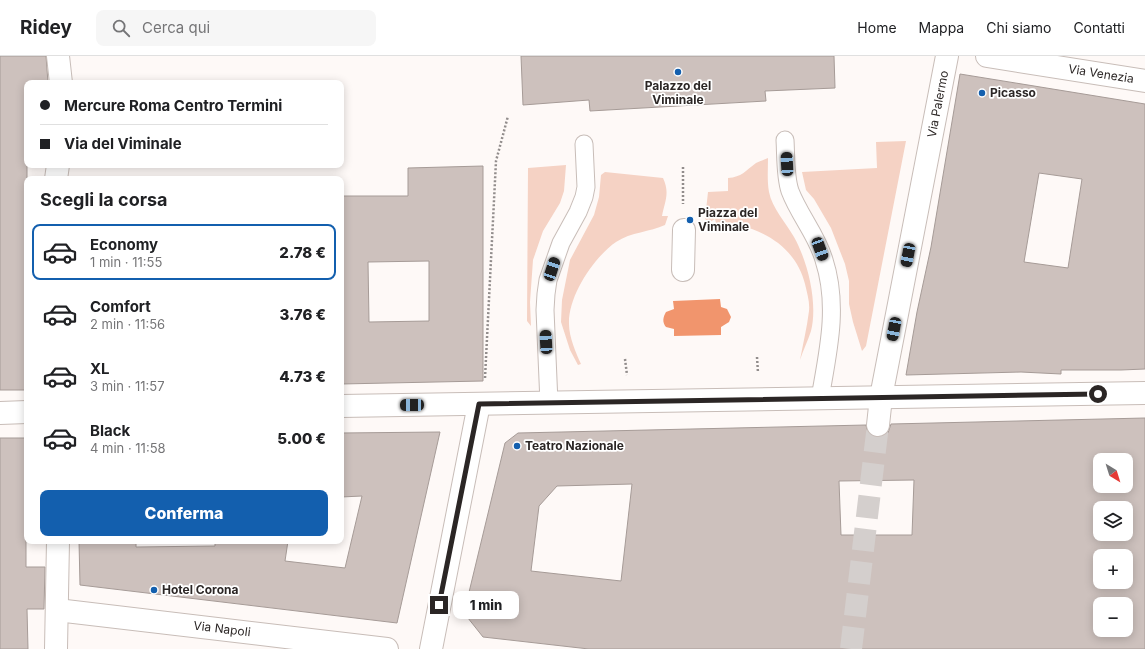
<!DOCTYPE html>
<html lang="it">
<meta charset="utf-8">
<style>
:root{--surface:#fff;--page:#f6f6f6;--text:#202124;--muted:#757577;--line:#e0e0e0;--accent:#135fae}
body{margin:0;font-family:Inter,sans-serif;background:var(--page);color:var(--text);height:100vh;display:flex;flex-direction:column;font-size:15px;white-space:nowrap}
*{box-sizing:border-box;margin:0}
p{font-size:13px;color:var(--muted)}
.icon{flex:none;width:22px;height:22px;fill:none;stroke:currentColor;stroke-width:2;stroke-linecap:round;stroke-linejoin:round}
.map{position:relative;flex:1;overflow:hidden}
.side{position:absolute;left:24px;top:120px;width:320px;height:368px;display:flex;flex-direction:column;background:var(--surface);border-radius:8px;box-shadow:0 2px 10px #0003}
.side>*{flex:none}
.hud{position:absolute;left:24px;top:24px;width:320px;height:88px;border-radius:8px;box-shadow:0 2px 10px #0003;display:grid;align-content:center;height:88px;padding:0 16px;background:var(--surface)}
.needle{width:26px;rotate:142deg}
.fabs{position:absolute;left:1093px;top:397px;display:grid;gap:8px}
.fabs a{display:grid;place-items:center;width:40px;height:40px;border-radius:8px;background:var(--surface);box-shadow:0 2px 10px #0003;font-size:20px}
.end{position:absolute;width:18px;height:18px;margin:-9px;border:5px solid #2b2625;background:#fff;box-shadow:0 0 0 2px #fff}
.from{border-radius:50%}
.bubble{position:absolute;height:28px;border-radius:8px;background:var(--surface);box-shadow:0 2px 10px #0003;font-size:13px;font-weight:800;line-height:28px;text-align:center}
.car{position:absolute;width:12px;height:24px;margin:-12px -6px;border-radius:5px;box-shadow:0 0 3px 1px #0007;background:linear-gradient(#222 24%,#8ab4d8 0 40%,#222 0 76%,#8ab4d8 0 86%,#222 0)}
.hud b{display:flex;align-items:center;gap:14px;height:38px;font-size:15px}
.hud b+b{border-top:1px solid var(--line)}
.hud i{width:10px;height:10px;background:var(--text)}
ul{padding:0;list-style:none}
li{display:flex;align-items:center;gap:12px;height:56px;margin:0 8px 6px;padding:0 8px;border:2px solid transparent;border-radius:8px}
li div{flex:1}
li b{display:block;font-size:15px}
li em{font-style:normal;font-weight:800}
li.current{border-color:var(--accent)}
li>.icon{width:36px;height:36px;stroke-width:1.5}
h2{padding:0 16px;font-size:18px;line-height:48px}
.primary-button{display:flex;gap:8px;margin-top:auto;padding:8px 16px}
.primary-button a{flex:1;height:46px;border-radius:8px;background:var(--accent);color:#fff;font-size:16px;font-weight:800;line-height:46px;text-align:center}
header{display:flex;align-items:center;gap:24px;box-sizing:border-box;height:56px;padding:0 20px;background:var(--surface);border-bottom:1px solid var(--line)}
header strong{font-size:19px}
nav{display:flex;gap:22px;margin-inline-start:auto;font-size:14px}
.search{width:280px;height:36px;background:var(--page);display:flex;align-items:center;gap:10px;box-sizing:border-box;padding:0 14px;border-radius:8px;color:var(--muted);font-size:15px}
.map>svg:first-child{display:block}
.green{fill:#f5d2c4}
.water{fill:#f1956d}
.building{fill:#cdc1bd;stroke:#a69b97;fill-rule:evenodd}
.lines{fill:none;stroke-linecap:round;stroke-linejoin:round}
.pedestrian-tunnel{stroke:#d4cfcd;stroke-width:22;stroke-dasharray:22 11;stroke-linecap:butt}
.service-casing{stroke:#c8bdb8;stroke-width:19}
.pedestrian-casing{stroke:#c8bdb8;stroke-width:24}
.minor-casing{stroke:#c8bdb8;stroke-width:24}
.tertiary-casing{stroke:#c8bdb8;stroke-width:24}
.path{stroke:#928d8c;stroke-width:2.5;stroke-dasharray:2 2;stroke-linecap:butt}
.service{stroke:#fff;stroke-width:17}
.pedestrian{stroke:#fff;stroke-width:22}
.minor{stroke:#fff;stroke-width:22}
.tertiary{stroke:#fff;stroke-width:22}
.route{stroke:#2b2625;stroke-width:5}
.poi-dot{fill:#135fae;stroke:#fff;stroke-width:1.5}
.labels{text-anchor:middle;stroke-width:3.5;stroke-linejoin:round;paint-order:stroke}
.street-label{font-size:12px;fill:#2b2625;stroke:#fff}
.poi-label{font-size:12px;font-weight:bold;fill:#2b2625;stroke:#fff;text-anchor:start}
</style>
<header>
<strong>Ridey</strong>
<div class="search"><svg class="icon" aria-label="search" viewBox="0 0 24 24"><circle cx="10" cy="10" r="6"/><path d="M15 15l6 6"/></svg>Cerca qui</div>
<nav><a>Home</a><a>Mappa</a><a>Chi siamo</a><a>Contatti</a></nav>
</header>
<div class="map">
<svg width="1145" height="593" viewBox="0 0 1145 593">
<rect width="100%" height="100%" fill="#fef9f7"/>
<!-- green -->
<g class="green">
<polygon points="906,85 866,290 862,295 853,266 849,248 849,225 845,208 831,172 814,143 806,134 802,116 877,112 876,86"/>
<path d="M 768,102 C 768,113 767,125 769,136 C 772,152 786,167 794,181 C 808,206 818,247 811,275 C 808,285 803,294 800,304 C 803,288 807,271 809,255 C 810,246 807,237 805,228 C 798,200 778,183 752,173 C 740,169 726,172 716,167 L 715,163 L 710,166 L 705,163 L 708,136 L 728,135 L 728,122 C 742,121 745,115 756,107 C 760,105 764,104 768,102 Z"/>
<polygon points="566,109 564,135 560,147 543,175 533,204 530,246 531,270 527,265 528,112"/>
<path d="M 605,116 L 663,122 C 670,137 665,145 662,160 L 668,160 L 665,169 C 650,176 631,176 616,186 C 594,201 568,240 569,268 C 569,281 576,297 581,308 L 578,309 L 570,294 L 561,266 L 562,244 L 570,204 L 594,159 L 599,141 L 601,119 Z"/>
</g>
<!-- water -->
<path class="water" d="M 720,243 L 721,251 L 727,253 L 731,261 L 729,266 L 721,271 L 721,279 L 674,280 L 674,273 L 666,271 C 662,266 663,261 666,256 L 674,253 L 673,245 Z"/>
<!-- building -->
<g class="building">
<polygon points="0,0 46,0 48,27 27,27 27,334 0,334"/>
<polygon points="521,0 834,0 835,32 765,35 766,45 590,55 589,44 523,49"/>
<path d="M 960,18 L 1145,48 L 1145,313 L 1121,314 L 1061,314 L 1061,318 L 1021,316 L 906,319 L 917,256 L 931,191 ZM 1039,117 L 1082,123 L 1068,212 L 1024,206 Z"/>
<path d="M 483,110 L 483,325 L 341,328 L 341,140 L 408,140 L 408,112 ZM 429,205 L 429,265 L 369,266 L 368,206 Z"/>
<path d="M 1145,362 L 1145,593 L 589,593 L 483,581 L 464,557 L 505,387 L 518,377 L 866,369 L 867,374 L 870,379 L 877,381 L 883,380 L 888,377 L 891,368 ZM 1100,404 L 1126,404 L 1126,430 L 1100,430 ZM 914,424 L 912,479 L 841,479 L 839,425 ZM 632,428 L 621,525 L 531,515 L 539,450 L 557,430 ZM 1100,452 L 1126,452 L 1126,478 L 1100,478 ZM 1100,500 L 1126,500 L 1126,526 L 1100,526 ZM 1100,548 L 1126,548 L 1126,574 L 1100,574 Z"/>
<polygon points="440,376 397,567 80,529 79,485 136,485 136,491 215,490 215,485 288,485 285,505 345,512 362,440 341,441 341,377"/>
<polygon points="0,382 26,382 26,511 45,511 44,553 27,553 28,593 0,593"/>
</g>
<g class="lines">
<!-- pedestrian-tunnel -->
<polyline class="pedestrian-tunnel" points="851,593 878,369"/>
<defs>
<g id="service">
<path d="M 785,84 C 786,100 785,120 790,135 C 799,159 817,179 824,204 C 839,250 828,296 820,342"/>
<polyline points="549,347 545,254 546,238 548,224 561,187 578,156 584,141 586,131 584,88"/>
</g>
<g id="pedestrian">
<polyline points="683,214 684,174"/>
<polyline points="878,369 881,341"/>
</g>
<g id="minor">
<polyline points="58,0 61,27"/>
<polyline points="987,0 1145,25"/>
<polyline points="56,123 58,109"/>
<polyline points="881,341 947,0"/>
<polyline points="57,554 387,593"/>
<polyline points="56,593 58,485"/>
<polyline points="431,593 479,348"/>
</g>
<g id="tertiary">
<polyline points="341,350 1145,337"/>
<polyline points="0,357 27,356"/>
</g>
</defs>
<!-- service casing -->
<use href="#service" class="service-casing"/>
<!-- pedestrian casing -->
<use href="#pedestrian" class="pedestrian-casing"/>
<!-- minor casing -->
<use href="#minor" class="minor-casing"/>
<!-- tertiary casing -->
<use href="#tertiary" class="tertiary-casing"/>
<!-- path -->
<g class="path">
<polyline points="683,111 683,148"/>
<polyline points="757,301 758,317"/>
<polyline points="625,303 627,319"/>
<polyline points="485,322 496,105 508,60"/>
</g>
<!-- service -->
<use href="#service" class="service"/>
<!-- pedestrian -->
<use href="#pedestrian" class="pedestrian"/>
<!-- minor -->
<use href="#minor" class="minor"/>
<!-- tertiary -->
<use href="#tertiary" class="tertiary"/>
</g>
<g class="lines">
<!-- route -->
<polyline class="route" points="439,549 479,348 1098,338"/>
</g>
<!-- markers -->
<g class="poi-dot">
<circle cx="678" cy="16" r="4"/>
<circle cx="982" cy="37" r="4"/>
<circle cx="690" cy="164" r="4"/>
<circle cx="517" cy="390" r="4"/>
<circle cx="154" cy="534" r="4"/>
</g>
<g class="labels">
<!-- street labels -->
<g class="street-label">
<text transform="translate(1101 18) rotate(9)" y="4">Via Venezia</text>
<text transform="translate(938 48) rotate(-79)" y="4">Via Palermo</text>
<text transform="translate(222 573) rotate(7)" y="4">Via Napoli</text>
</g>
<!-- poi labels -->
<g class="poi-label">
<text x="678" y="34" text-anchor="middle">Palazzo del<tspan x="678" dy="14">Viminale</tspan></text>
<text x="990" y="41">Picasso</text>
<text x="698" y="161">Piazza del<tspan x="698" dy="14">Viminale</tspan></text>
<text x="525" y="394">Teatro Nazionale</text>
<text x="162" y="538">Hotel Corona</text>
</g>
</g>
</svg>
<div class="fabs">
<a><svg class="needle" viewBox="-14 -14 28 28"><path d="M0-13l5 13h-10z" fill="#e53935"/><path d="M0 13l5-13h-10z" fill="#757577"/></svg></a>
<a><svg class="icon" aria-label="layers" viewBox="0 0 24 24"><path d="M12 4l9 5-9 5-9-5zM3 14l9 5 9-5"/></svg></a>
<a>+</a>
<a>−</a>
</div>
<i class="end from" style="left:1098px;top:338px"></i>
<i class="end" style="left:439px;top:549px"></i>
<div class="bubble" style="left:453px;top:535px;width:66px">1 min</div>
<i class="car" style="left:787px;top:108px;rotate:357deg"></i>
<i class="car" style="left:820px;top:193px;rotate:160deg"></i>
<i class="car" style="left:908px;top:199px;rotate:191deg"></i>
<i class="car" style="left:552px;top:213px;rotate:18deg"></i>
<i class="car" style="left:894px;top:273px;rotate:191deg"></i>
<i class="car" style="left:546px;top:286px;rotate:357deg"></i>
<i class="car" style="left:412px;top:349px;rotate:269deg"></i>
<div class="hud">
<b><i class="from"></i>Mercure Roma Centro Termini</b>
<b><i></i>Via del Viminale</b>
</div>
<section class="side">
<h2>Scegli la corsa</h2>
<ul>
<li class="current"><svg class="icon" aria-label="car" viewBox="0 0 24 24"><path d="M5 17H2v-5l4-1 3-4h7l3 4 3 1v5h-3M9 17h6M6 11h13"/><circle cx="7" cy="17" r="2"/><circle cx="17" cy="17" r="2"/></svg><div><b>Economy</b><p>1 min · 11:55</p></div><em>2.78 €</em></li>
<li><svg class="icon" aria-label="car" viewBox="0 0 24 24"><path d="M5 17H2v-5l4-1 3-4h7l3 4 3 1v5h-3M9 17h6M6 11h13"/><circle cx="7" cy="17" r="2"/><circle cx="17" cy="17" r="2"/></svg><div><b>Comfort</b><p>2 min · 11:56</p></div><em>3.76 €</em></li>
<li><svg class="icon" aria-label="car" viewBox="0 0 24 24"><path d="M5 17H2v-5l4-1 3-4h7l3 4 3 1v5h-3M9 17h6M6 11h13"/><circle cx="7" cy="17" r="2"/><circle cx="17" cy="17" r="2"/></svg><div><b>XL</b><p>3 min · 11:57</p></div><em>4.73 €</em></li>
<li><svg class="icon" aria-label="car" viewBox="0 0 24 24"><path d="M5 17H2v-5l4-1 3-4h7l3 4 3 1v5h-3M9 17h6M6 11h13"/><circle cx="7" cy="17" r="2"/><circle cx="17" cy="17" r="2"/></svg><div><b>Black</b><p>4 min · 11:58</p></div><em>5.00 €</em></li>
</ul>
<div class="primary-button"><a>Conferma</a></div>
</section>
</div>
